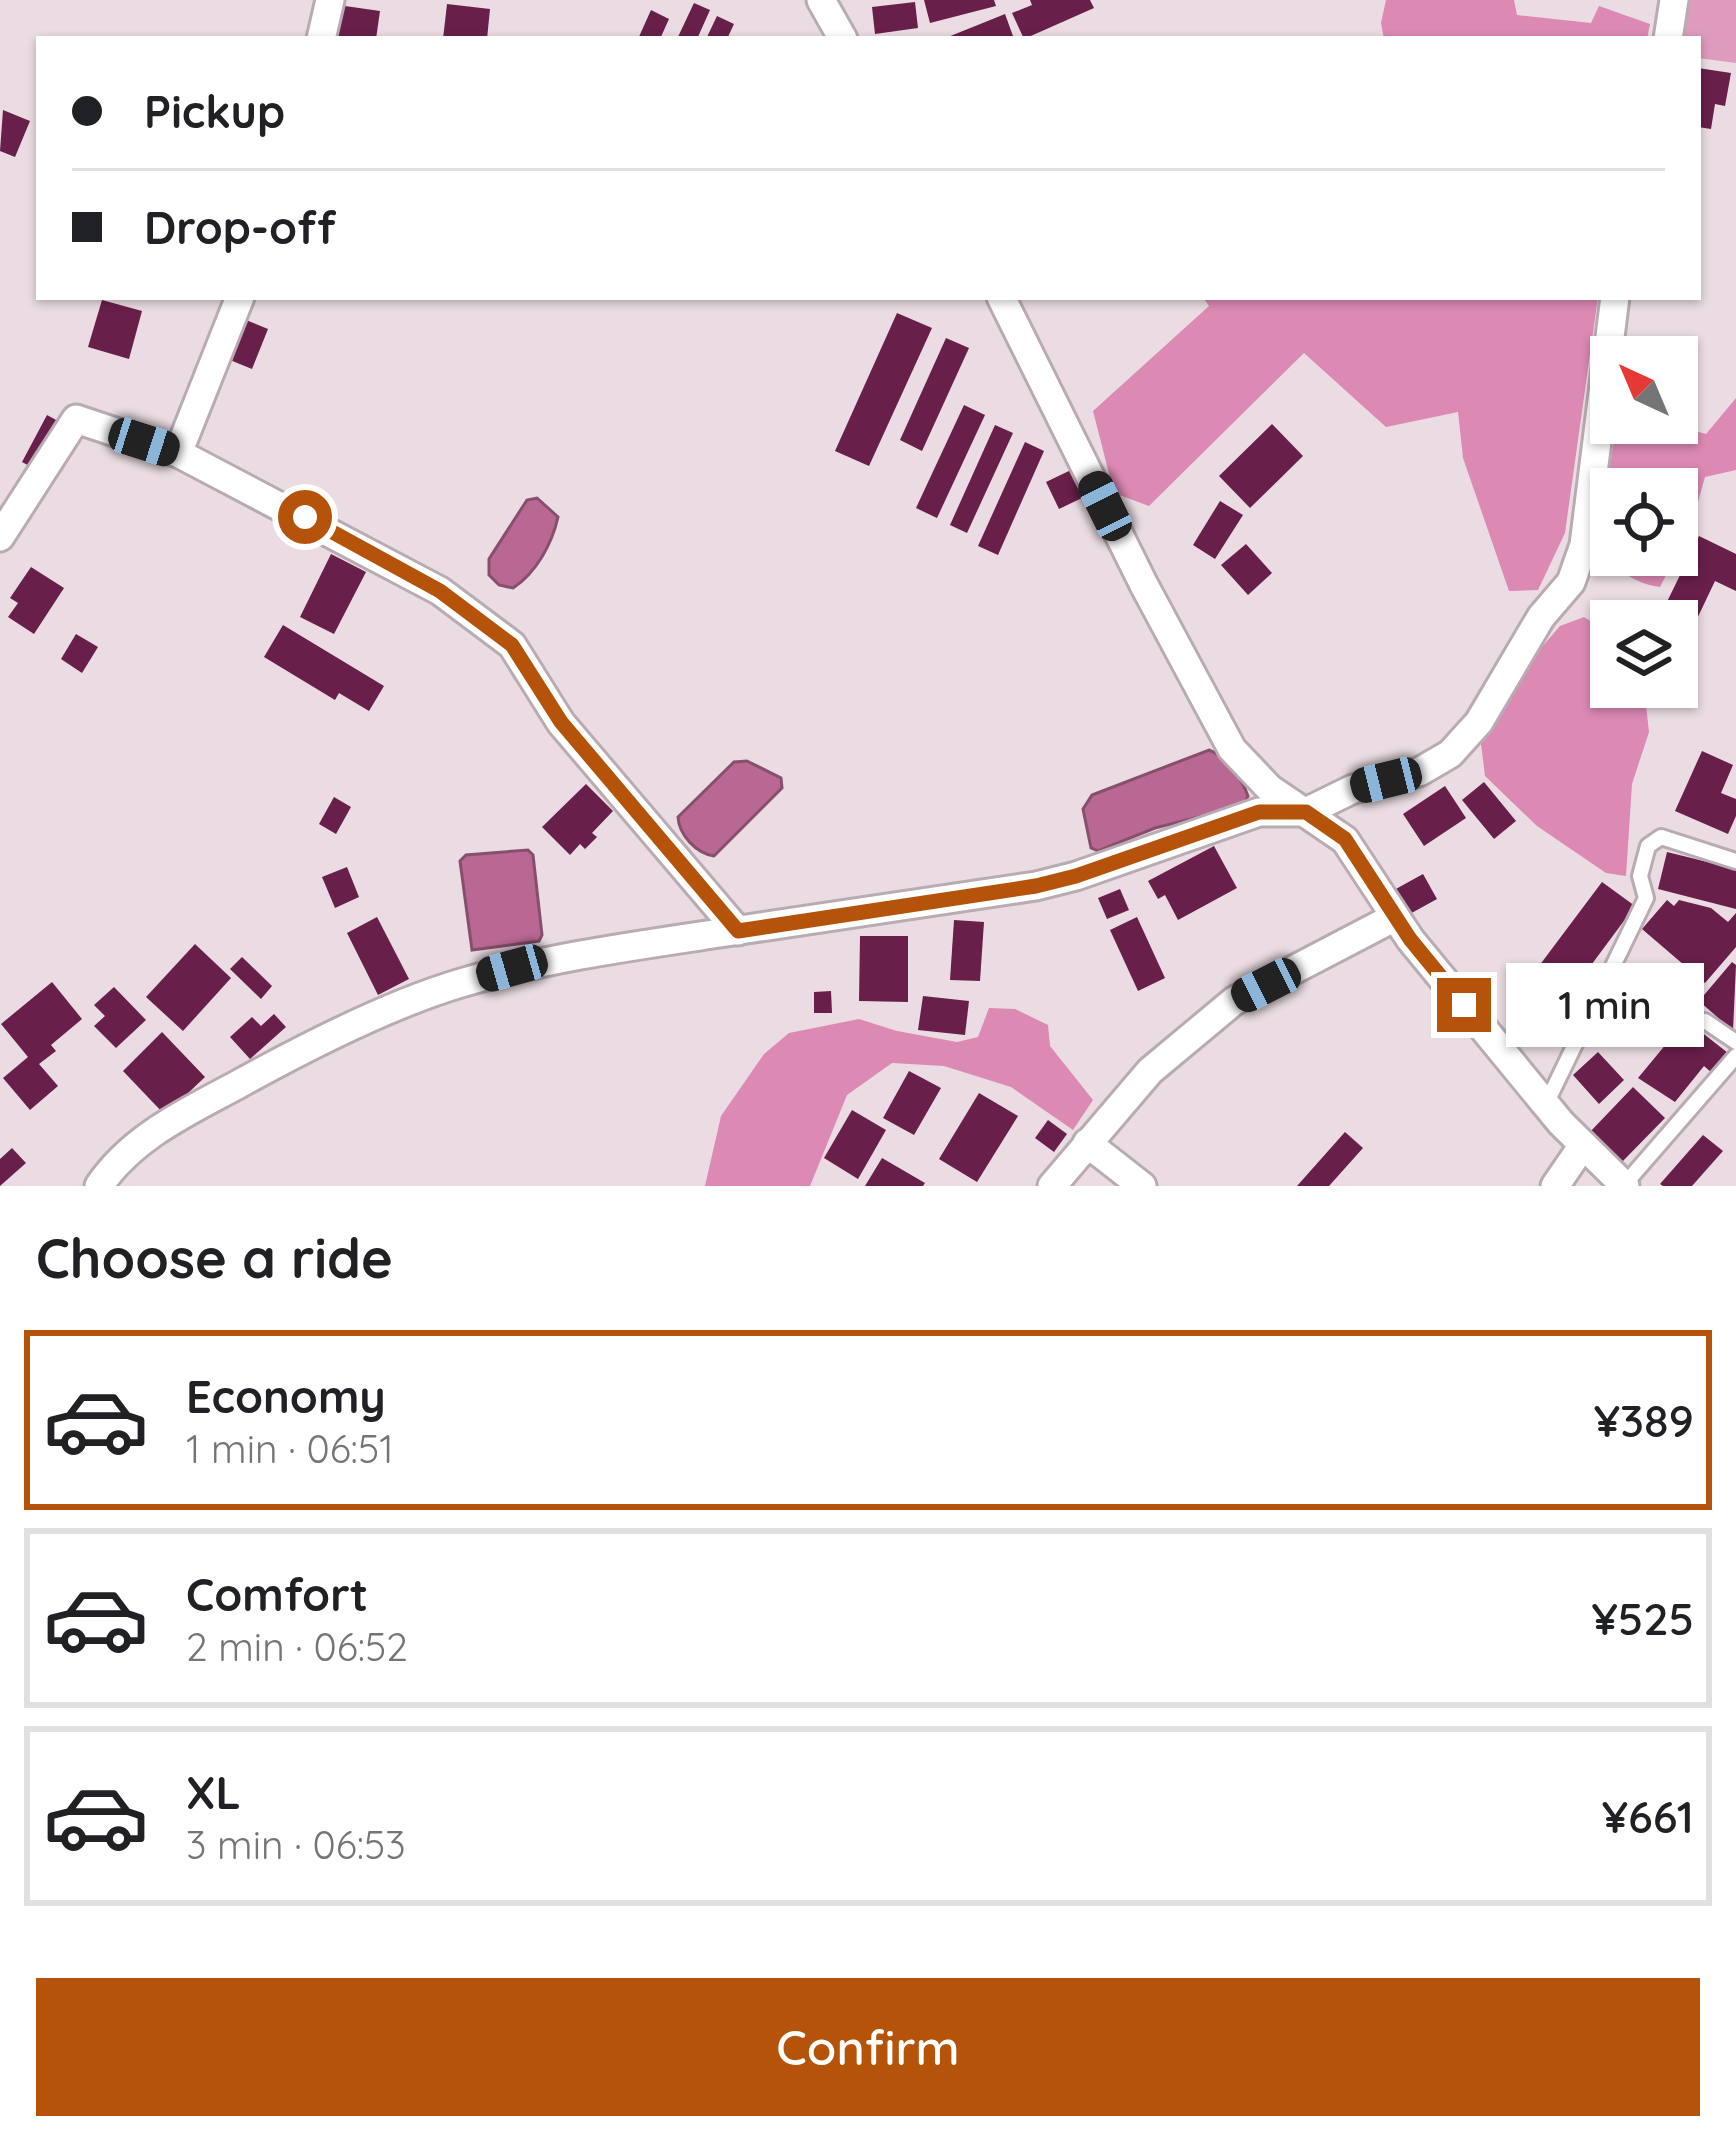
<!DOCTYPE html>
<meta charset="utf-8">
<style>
:root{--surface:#fff;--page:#f6f6f6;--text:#202124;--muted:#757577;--line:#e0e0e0;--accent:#b45309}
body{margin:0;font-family:Quicksand,sans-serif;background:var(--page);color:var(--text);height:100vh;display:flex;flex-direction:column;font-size:45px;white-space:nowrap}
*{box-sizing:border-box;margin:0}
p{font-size:39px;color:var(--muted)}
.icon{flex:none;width:66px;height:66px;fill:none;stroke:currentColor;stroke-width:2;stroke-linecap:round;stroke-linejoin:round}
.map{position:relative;height:1186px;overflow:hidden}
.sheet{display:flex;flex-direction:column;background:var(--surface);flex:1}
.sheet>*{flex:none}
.top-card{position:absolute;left:36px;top:36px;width:1665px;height:264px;border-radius:0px;box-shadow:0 3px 9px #0004;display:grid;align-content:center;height:264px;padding:0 36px;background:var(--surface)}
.needle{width:78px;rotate:316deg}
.buttons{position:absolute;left:1590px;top:336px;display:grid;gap:24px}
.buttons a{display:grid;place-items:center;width:108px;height:108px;border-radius:0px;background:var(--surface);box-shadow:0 3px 9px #0004;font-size:60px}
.end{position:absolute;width:54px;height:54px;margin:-27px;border:15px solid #b45309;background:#fff;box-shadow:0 0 0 6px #fff}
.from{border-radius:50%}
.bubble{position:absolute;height:84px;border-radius:0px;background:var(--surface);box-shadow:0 3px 9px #0004;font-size:39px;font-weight:600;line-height:84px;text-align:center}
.car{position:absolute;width:36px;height:72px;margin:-36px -18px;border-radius:15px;box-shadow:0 0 9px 3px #0007;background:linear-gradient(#222 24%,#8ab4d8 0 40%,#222 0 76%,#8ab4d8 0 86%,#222 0)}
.top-card b{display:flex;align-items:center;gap:42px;height:114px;font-size:45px}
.top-card b+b{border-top:3px solid var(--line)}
.top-card i{width:30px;height:30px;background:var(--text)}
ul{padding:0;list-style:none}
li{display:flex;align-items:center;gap:36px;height:180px;margin:0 24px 18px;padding:0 12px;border:6px solid var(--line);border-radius:0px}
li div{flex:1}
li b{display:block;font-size:45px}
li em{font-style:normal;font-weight:600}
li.on{border-color:var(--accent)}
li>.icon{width:108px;height:108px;stroke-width:1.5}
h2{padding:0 36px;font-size:54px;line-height:144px}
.primary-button{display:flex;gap:24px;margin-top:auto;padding:24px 36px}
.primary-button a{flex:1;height:138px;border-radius:0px;background:var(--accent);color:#fff;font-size:48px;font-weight:600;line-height:138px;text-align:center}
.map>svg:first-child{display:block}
.green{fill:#df9bbd}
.forest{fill:#dc89b4}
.water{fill:#b86892;stroke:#884f6d;stroke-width:3}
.building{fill:#681f4a}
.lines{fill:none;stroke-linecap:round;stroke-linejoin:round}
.lane-casing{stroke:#b8abb1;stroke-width:20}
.street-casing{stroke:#b8abb1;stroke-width:33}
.lane{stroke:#fff;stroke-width:14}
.street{stroke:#fff;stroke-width:27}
.route{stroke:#b45309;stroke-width:15}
</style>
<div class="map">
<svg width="1736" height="1186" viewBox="0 0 1736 1186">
<rect width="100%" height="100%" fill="#eadce2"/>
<!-- green -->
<polygon class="green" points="1687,0 1736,0 1736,63 1698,58 1698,39 1681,39"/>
<!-- forest -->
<g class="forest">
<polygon points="1386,0 1514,0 1517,15 1591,23 1599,6 1650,24 1647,39 1384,39 1381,23"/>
<polygon points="1203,297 1598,297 1565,533 1538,590 1509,591 1463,458 1458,412 1386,427 1304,353 1149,506 1114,493 1093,411 1209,306"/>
<path d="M 1736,398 L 1736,470 L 1705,477 L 1693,520 L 1677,552 L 1677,489 L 1611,489 L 1611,555 L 1676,555 L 1660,587 C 1628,582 1614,567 1597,541 L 1617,423 L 1666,423 L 1706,434 Z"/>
<polygon points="1584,617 1611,634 1611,687 1644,687 1649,732 1632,784 1626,876 1606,873 1537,826 1485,776 1481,744 1535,655 1560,626"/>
<polygon points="989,1008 1015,1009 1048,1025 1050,1046 1093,1100 1073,1130 1011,1087 944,1066 892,1063 847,1095 810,1186 705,1186 721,1116 764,1054 789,1033 859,1019 897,1031 957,1042 978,1037"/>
</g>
<!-- water -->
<g class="water">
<path d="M 537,498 L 558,517 C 552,544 536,573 513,588 L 499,585 L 489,575 L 489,559 L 527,500 Z"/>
<path d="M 1209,750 C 1227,757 1242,779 1248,796 L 1243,806 L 1155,828 L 1098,851 L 1091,848 L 1083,809 L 1092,795 Z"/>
<path d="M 747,761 L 781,778 L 782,788 L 714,856 C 696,853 679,835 678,817 L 734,762 Z"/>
<polygon points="528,850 533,855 542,935 539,941 472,950 460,861 466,855"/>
</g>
<!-- building -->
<g class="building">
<polygon points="924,0 994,0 996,6 930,23"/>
<polygon points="1030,0 1090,0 1094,8 1024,39 1012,13 1032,5"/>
<polygon points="915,2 918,28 875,34 872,7"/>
<polygon points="694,3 710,10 697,39 677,39"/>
<polygon points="447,4 490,9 487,39 443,39"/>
<polygon points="338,5 380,11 376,39 333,39"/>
<polygon points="651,10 669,19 660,39 638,39"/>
<polygon points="1005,14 1013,36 943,39"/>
<polygon points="717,16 734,24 727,39 706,39"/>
<polygon points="1698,68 1731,73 1725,106 1715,104 1711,129 1698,127"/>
<polygon points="3,110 30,121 15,157 0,151"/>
<polygon points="102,300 142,311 129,359 88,347"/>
<polygon points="897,313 932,328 869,466 835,451"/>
<polygon points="246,320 268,329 252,369 230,360"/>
<polygon points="946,338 969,348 922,451 900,440"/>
<polygon points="964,405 985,415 937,518 916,508"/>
<polygon points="47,415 58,421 33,468 22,462"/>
<polygon points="1272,424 1303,456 1250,508 1219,476"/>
<polygon points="995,425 1013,433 967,533 950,525"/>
<polygon points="1025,442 1044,451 998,555 978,546"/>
<polygon points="1071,470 1084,497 1059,509 1046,482"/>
<polygon points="1220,501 1243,515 1215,559 1193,545"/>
<polygon points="1699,536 1736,554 1736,591 1715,581 1695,623 1664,608"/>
<polygon points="1246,544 1272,573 1248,595 1221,565"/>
<polygon points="331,554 366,572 334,634 300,617"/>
<polygon points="31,567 64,588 34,634 8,617 18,603 10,598"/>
<polygon points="1677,624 1695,632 1682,660 1677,658"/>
<polygon points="283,625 384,686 369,711 339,693 335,700 264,657"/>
<polygon points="76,634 98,647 82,673 61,659"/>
<polygon points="1702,751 1733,765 1721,793 1736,799 1736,816 1728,834 1675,811"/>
<polygon points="1484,782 1516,821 1494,839 1462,800"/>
<polygon points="586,784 613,811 592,833 597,837 585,849 580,844 570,855 542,827"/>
<polygon points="1445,786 1466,818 1424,846 1403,814"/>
<polygon points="334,797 351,807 336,834 319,824"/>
<polygon points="1214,846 1237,888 1178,920 1165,895 1158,899 1148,881"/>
<polygon points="1667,852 1736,869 1736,909 1658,889"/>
<polygon points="347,867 359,897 335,908 322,877"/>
<polygon points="1423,874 1437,899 1408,915 1394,890"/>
<polygon points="1602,882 1635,906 1560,1007 1527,982"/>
<polygon points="1120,889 1129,910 1107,919 1098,898"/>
<polygon points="1667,900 1674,906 1679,900 1711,908 1728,922 1736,913 1736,947 1705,983 1642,929"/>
<polygon points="377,917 409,979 378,995 347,933"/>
<polygon points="1137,917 1165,978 1138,991 1110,930"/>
<polygon points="954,920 984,922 980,981 950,980"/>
<polygon points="860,936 908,936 908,1002 859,1001"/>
<polygon points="195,944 231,978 183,1031 146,997"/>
<polygon points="242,957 272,986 261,999 230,969"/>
<polygon points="1732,962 1736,965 1733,1031 1699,1001"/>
<polygon points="52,982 82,1019 51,1045 56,1051 39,1064 58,1086 30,1110 3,1078 28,1057 1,1024"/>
<polygon points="114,987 146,1020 116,1048 94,1026 105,1016 94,1005"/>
<polygon points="831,991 832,1013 814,1013 814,992"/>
<polygon points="923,996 969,1001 965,1035 918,1030"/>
<polygon points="274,1014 286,1027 250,1059 230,1037 252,1017 261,1026"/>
<polygon points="1686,1020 1728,1053 1712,1073 1704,1066 1675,1102 1638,1078"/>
<polygon points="162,1032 205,1077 165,1115 123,1071"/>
<polygon points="1598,1052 1624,1080 1599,1104 1573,1075"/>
<polygon points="909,1071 941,1088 914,1135 883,1118"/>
<polygon points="1633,1087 1665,1118 1620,1164 1589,1133"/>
<polygon points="979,1093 1018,1116 977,1182 939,1159"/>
<polygon points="852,1110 886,1130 858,1179 824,1158"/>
<polygon points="1048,1120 1067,1134 1054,1152 1035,1138"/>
<polygon points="1345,1132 1363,1148 1329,1186 1297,1186"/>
<polygon points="1703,1135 1723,1151 1692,1186 1663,1186 1660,1184"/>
<polygon points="12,1148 26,1163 0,1186 0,1159"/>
<polygon points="882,1158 925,1183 923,1186 865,1186"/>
</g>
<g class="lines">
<defs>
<g id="lane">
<polyline points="1705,1021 1736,1042"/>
<polyline points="1546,1104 1646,898 1640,876 1648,846 1661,837 1736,861"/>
<polyline points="1624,1185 1736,1056"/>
</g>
<g id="street">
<polyline points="821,0 843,39"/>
<polyline points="321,39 330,0"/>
<polyline points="1668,39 1674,0"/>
<polyline points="240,297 178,453 440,591 512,645 561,723 738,931"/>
<polyline points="1001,297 1144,585 1232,749 1270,789 1345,840 1410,939 1561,1123 1625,1186"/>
<polyline points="0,537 76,419 178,453"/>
<polyline points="1087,1143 1142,1186"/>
<path d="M 99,1186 C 132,1137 187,1112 237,1085 C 302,1049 390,1004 461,983 C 545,958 633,946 720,933 C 825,918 930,902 1036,886 L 1076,876 L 1259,812 L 1306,812 L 1353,789 L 1419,772 L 1450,754 L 1479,722 L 1541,617 L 1571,582 L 1584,545 L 1615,297"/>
<polyline points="1052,1186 1150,1071 1234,1001 1395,917"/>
<polyline points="1555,1186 1583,1145"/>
</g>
</defs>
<!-- lane casing -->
<use href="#lane" class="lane-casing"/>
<!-- street casing -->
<use href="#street" class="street-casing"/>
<!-- lane -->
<use href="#lane" class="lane"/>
<!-- street -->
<use href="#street" class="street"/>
</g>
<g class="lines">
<!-- route -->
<polyline class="route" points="305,517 440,591 512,645 561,722 738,931 1036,886 1076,876 1259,812 1306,812 1345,839 1410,939 1464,1005"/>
</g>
</svg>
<div class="buttons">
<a><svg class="needle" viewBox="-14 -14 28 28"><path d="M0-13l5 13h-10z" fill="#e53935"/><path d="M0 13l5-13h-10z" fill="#757577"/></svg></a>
<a><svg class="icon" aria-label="locate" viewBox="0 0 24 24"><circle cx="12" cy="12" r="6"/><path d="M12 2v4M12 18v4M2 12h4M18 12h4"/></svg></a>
<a><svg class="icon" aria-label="layers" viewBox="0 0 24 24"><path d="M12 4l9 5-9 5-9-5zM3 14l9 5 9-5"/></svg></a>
</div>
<i class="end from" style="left:305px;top:517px"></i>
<i class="end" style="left:1464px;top:1005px"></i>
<div class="bubble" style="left:1506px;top:963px;width:198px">1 min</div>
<i class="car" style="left:144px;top:442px;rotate:108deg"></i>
<i class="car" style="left:1105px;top:506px;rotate:334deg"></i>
<i class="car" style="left:1386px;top:780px;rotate:256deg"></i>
<i class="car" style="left:512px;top:968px;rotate:254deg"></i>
<i class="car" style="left:1266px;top:985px;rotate:243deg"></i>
<div class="top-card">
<b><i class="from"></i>Pickup</b>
<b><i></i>Drop-off</b>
</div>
</div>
<section class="sheet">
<h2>Choose a ride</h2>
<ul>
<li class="on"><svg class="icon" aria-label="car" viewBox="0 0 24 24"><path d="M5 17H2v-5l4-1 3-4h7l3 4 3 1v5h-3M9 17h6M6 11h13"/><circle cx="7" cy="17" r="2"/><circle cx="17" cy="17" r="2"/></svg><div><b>Economy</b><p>1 min · 06:51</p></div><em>¥389</em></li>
<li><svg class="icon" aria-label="car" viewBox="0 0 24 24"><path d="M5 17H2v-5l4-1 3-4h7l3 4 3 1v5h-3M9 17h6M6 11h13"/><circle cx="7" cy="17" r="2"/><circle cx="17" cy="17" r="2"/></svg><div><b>Comfort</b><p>2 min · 06:52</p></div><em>¥525</em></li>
<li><svg class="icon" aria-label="car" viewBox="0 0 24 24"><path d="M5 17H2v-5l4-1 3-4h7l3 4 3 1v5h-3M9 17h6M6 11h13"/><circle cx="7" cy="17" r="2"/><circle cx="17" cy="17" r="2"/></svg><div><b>XL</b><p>3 min · 06:53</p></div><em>¥661</em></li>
</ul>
<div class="primary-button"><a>Confirm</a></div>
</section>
